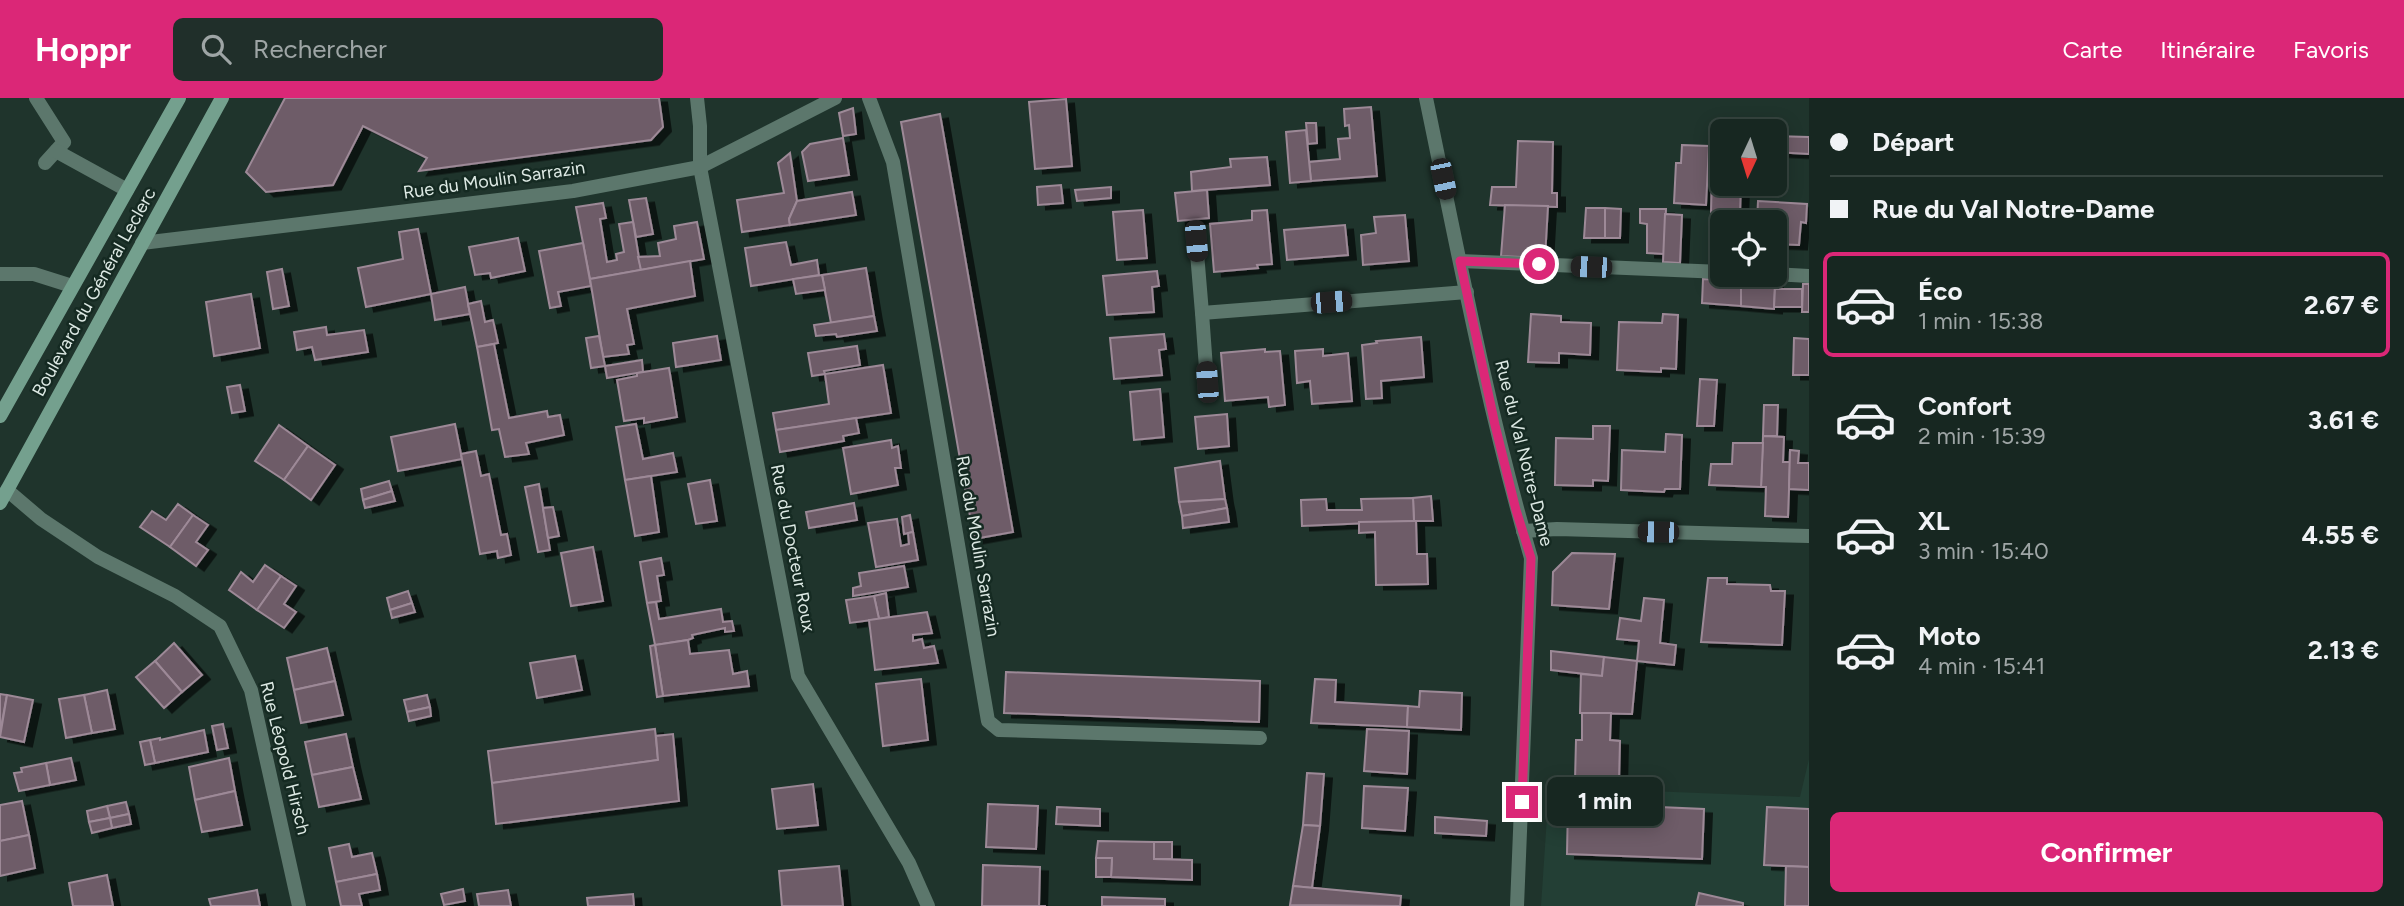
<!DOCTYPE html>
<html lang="fr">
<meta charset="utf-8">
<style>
:root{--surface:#172721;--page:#202f2a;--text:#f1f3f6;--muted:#9ea5a5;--line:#36443f;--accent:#db2777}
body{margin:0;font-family:Figtree,sans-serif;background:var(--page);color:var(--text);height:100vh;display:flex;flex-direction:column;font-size:26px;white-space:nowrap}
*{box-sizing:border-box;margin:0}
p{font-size:23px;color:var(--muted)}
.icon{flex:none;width:38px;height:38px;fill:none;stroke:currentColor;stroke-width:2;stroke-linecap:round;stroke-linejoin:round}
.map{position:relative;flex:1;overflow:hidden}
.sheet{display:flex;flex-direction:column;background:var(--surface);width:595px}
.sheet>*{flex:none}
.top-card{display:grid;align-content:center;height:154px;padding:0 21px;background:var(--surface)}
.needle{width:46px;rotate:184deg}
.buttons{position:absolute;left:1710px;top:21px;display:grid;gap:14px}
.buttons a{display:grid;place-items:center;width:77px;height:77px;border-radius:10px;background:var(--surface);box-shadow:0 4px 18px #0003,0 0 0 2px var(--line);font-size:35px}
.end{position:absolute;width:32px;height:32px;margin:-16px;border:9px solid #db2777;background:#fff;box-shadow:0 0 0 4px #fff}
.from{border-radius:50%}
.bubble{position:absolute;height:49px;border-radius:10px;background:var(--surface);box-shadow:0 4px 18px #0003,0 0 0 2px var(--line);font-size:23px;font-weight:700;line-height:49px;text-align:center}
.car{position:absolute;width:21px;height:42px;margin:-21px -10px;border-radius:9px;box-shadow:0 0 5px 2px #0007;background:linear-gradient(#222 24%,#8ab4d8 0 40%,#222 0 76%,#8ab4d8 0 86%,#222 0)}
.top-card b{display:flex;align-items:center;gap:24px;height:66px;font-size:26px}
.top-card b+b{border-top:2px solid var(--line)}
.top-card i{width:18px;height:18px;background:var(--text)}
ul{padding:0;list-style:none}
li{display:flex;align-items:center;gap:21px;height:105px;margin:0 14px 10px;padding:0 7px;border:4px solid transparent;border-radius:10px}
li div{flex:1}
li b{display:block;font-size:26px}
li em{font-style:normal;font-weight:700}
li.current{border-color:var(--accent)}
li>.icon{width:63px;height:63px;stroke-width:1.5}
.action{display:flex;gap:14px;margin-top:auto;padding:14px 21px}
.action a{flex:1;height:80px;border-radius:10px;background:var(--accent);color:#fff;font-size:28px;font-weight:700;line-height:80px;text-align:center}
header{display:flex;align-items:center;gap:42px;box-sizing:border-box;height:98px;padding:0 35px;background:var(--accent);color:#fff}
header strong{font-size:33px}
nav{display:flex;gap:38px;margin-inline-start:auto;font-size:24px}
.search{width:490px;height:63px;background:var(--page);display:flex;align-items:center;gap:18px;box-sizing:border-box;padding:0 24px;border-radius:10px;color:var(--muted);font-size:26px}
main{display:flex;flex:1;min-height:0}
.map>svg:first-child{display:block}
.built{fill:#233f35}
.building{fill:#6e5c68;stroke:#9d8997;stroke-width:2;filter:url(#shadow)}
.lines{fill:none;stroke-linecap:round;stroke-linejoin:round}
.lane{stroke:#5c776c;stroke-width:14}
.street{stroke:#5c776c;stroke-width:14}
.secondary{stroke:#74a08e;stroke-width:14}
.route{stroke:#db2777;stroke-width:9}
.labels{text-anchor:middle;stroke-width:5;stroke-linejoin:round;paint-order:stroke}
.street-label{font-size:18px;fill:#dde9e4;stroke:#152a22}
</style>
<header>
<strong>Hoppr</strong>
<div class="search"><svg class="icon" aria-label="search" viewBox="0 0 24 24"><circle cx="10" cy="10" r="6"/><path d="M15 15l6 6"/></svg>Rechercher</div>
<nav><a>Carte</a><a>Itinéraire</a><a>Favoris</a></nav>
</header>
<main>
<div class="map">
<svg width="1809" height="808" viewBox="0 0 1809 808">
<defs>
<filter id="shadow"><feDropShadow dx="8" dy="4.5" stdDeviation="0" flood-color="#0009"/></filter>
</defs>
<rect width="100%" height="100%" fill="#1f342c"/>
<!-- built -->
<polygon class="built" points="1809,661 1809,808 1541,808 1549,689 1800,699"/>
<!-- building -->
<g class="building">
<polygon points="285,0 659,0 663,29 651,42 419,73 427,60 363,28 333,87 266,94 246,74"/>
<polygon points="1066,1 1072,68 1035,71 1029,4"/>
<polygon points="1371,9 1377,78 1311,83 1309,64 1340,61 1338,41 1350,40 1349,27 1345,28 1344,11"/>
<polygon points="853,10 856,36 843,38 839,15"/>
<polygon points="940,16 1013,434 974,441 901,24"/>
<polygon points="1306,25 1316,25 1317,45 1308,46"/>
<polygon points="1306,32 1311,83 1290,85 1286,34"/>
<polygon points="1774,38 1809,39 1809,56 1774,54"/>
<polygon points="843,40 849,77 808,83 802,54 810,46"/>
<polygon points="1518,43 1553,44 1552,95 1557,95 1557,109 1490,107 1492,89 1516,89"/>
<polygon points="1682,47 1709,48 1706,107 1674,105 1676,65 1681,65"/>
<polygon points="790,55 797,103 789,121 790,127 742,134 737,102 784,95 778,65"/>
<polygon points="1267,59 1270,87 1192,93 1191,74 1231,69 1230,61"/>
<polygon points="1712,78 1722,79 1722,86 1741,86 1740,116 1711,114"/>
<polygon points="1061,87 1063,105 1038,107 1037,89"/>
<polygon points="1111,89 1111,100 1077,103 1075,92"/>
<polygon points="1207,92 1209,120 1178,123 1175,95"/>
<polygon points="852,94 856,117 790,127 789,121 797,103"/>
<polygon points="646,100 653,136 636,139 629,102"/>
<polygon points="1758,103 1807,106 1806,125 1801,124 1799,147 1774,146 1774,124 1757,124"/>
<polygon points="603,105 606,120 600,121 607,164 617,162 616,156 624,154 619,126 633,124 641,172 590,181 576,109"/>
<polygon points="1505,107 1548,108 1545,160 1501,158"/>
<polygon points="1586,110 1605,110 1605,140 1584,140"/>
<polygon points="1605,110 1621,111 1620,140 1605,140"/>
<polygon points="1640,111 1666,111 1664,156 1647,155 1647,126 1640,125"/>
<polygon points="1143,112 1147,160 1117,162 1113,114"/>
<polygon points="1267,112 1272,166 1257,167 1258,170 1214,174 1210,126 1252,122 1252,113"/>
<polygon points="1665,116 1682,117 1680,165 1663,164"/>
<polygon points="1405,117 1409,163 1363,167 1361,137 1376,135 1374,119"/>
<polygon points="697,124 704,161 641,172 638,159 660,158 658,145 676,141 674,128"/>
<polygon points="1345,127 1348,157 1287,162 1284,132"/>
<polygon points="418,131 431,196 366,209 358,170 403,161 399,134"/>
<polygon points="518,140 525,173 491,180 490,175 475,177 469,149"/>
<polygon points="786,144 791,167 817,162 819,177 751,188 745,150"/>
<polygon points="583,145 591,188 558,194 561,208 550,210 539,153"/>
<polygon points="690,163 695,198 627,211 634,246 627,247 629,256 603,259 590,181"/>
<polygon points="866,170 874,218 831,225 822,177"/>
<polygon points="282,171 289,208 273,211 267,174"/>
<polygon points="1157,173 1159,188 1152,189 1154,214 1107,217 1103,178"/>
<polygon points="822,177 825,192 796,196 793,181"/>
<polygon points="1703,181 1741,183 1741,208 1702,205"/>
<polygon points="1741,183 1775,184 1774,211 1741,208"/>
<polygon points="1803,186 1809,186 1809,214 1802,214"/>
<polygon points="465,189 470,216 435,222 431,196"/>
<polygon points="1775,191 1802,191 1802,209 1774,209"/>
<polygon points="251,196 260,250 214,258 206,204"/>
<polygon points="481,203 485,224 493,222 498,245 477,249 468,206"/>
<polygon points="1531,216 1561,218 1561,224 1591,225 1590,257 1559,255 1559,265 1528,264"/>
<polygon points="1663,216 1678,217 1676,271 1661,270 1661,274 1617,272 1619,224 1662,225"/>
<polygon points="874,218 877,233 837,239 836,236 816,238 814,227"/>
<polygon points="326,229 327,237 364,232 368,254 315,262 312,249 297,252 294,234"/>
<polygon points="1164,236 1166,251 1159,252 1162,277 1114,281 1110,240"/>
<polygon points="599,238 605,268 591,270 586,240"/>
<polygon points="717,238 721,262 676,269 673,245"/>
<polygon points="1421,239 1424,279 1381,283 1382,300 1366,301 1362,247 1377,245 1376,243"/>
<polygon points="1794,240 1809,241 1809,277 1793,277"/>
<polygon points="494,246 509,320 547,313 548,319 560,317 564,337 526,345 529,356 505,359 499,331 492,332 477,249"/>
<polygon points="857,248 860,267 824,273 825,276 812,278 808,255"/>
<polygon points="1265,251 1265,254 1280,253 1285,307 1269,309 1268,299 1225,303 1221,255"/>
<polygon points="1323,251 1323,258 1348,255 1352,303 1312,306 1310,283 1297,285 1295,253"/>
<polygon points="642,262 643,274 607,280 605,268"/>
<polygon points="883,267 891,315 776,332 773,315 829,306 825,276"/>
<polygon points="669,270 677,319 644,325 644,320 624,323 617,282 637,278 637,275"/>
<polygon points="1700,281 1717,282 1714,328 1697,328"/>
<polygon points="240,287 245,313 232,315 227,289"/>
<polygon points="1160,291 1164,339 1134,342 1130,294"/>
<polygon points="1764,307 1778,307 1777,338 1763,338"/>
<polygon points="1227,316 1229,348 1198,351 1195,319"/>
<polygon points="856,320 859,335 843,338 844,343 780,354 776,332"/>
<polygon points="455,326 462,361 398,373 391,339"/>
<polygon points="636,326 643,361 673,355 677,374 625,382 616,329"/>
<polygon points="279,327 308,348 284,382 255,363"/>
<polygon points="1593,328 1610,328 1608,383 1593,382 1593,388 1555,387 1556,340 1593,341"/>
<polygon points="1666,336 1682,337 1680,391 1665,391 1664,394 1621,392 1622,352 1665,354"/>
<polygon points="1763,338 1784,339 1783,364 1790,364 1788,419 1765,418 1766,389 1761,389"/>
<polygon points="891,342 892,350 898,348 901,370 895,370 898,387 851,396 843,350"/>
<polygon points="1733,345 1763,345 1761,389 1709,387 1711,366 1732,366"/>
<polygon points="308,348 335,367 311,402 284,382"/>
<polygon points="1790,352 1799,353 1798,365 1809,365 1809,392 1789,391"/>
<polygon points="476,353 481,378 489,376 501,437 507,436 511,457 498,460 497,453 480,456 461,356"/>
<polygon points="1220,363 1225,401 1179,404 1175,370"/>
<polygon points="651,378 659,434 635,438 625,382"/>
<polygon points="710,382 717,423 696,426 688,386"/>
<polygon points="389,383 392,393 363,402 361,391"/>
<polygon points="539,386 550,452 538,454 525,389"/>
<polygon points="392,393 395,403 365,410 363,402"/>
<polygon points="1431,398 1433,423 1414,423 1413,400"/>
<polygon points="1413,400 1414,423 1302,428 1301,402 1326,401 1327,412 1362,412 1361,401"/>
<polygon points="1225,401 1227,410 1182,418 1179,404"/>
<polygon points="854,405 857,422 809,430 806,414"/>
<polygon points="178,406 193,417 170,449 140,429 152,413 166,422"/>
<polygon points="553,409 559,438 548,440 543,410"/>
<polygon points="1227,410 1229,424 1183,430 1182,418"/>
<polygon points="193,417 208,427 196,444 208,452 196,468 170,449"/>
<polygon points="910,417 913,434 904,436 902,419"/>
<polygon points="897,421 901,448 909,446 908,435 913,434 918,462 876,469 868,425"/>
<polygon points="1414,423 1416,423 1417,456 1427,456 1428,486 1376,487 1375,434 1359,435 1359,424"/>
<polygon points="593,449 603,503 571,508 561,455"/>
<polygon points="1572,455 1615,456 1609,511 1552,507 1553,474"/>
<polygon points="661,460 664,477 657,478 661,503 647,505 640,464"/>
<polygon points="265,467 281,478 257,512 229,492 241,474 253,484"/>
<polygon points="904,468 908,489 853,498 853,490 861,488 859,475"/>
<polygon points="281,478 296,488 284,506 296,514 284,530 257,512"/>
<polygon points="1708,480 1727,480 1727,486 1770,487 1771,493 1785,493 1782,547 1701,544"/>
<polygon points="408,493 412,505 390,512 387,500"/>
<polygon points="886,495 889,519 879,521 874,498"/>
<polygon points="874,498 879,521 850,525 846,502"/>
<polygon points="1644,500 1664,502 1660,545 1676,547 1674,567 1637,563 1639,543 1617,541 1620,520 1641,523"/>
<polygon points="656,504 659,521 721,511 723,524 732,523 734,533 725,534 725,530 692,537 693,540 688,542 655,547 647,505"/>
<polygon points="412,505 415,514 392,520 390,512"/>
<polygon points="927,514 932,535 913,537 913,543 922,541 924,550 934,548 938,565 875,572 869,522"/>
<polygon points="688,542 690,556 729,552 733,576 747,573 749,588 663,598 655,547"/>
<polygon points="174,545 202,577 182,594 155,563"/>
<polygon points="655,547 663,598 657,599 650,548"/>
<polygon points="327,550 335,583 294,592 287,560"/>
<polygon points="1551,553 1604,559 1602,578 1551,572"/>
<polygon points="575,558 582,592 537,600 530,565"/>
<polygon points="1604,559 1637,563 1632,616 1580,615 1581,576 1602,578"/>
<polygon points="155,563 182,594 164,610 136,579"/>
<polygon points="1006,574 1260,583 1259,624 1004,615"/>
<polygon points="921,581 928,642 883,648 876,586"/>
<polygon points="1315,581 1336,582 1335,604 1408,608 1407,629 1311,625"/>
<polygon points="335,583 343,617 301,625 294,592"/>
<polygon points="107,592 115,631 92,635 84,597"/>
<polygon points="1420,593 1462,595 1461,632 1407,629 1408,608 1419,609"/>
<polygon points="0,596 7,597 0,635"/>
<polygon points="7,597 33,602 24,644 0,639"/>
<polygon points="84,597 92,635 66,640 59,601"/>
<polygon points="427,597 430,609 407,614 404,602"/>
<polygon points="430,609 431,618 409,623 407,614"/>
<polygon points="1582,615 1611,615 1610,642 1620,643 1619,684 1575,682 1576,642 1582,642"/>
<polygon points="223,626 228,650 217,652 212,628"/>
<polygon points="655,631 658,662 492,685 488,653"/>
<polygon points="1367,631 1409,633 1407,676 1364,673"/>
<polygon points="204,632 208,654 155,665 150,642 160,640 160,642"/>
<polygon points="346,636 353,669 312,677 305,644"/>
<polygon points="673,636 679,703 496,726 492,685 658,662 656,638"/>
<polygon points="150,642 155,665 145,667 140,644"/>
<polygon points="71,660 76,682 50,687 46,665"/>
<polygon points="229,660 235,693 195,702 189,669"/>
<polygon points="46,665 50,687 19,693 14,675 22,674 21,670"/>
<polygon points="353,669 361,701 319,709 312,677"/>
<polygon points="1307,675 1324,676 1320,728 1303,727"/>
<polygon points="813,686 818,727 777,731 772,691"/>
<polygon points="1364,688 1408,690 1405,733 1362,730"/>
<polygon points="235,693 242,727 202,734 195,702"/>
<polygon points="22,703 29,737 0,743 0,707"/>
<polygon points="126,704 129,716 110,720 107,708"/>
<polygon points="1568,705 1704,711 1702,761 1567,756"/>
<polygon points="988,706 1038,708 1036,751 986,749"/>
<polygon points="107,708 110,720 89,724 87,713"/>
<polygon points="1057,709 1100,711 1100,728 1056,726"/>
<polygon points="1767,709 1809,711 1809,769 1764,767"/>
<polygon points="129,716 131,726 112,730 110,720"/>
<polygon points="1435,719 1487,723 1486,738 1435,735"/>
<polygon points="110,720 112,730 92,735 89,724"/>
<polygon points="1303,727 1320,728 1312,790 1293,788"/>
<polygon points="29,737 35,770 0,778 0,743"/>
<polygon points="1098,743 1154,744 1154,761 1192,762 1192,782 1111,779 1112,760 1096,760"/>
<rect x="1154" y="744" width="18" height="17"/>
<polygon points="349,746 352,759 372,755 377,776 336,784 329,750"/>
<polygon points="1096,760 1112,760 1111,779 1096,779"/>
<polygon points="983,767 1040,769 1039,808 1046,808 982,808"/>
<polygon points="839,768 843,808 782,808 779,773"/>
<polygon points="1786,768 1809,769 1809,808 1785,808"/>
<polygon points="377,776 380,792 359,796 362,808 341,808 336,784"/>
<polygon points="107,777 113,808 73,808 69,785"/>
<polygon points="1293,788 1401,798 1400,808 1290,807"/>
<polygon points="463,791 465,803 444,807 441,796"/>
<polygon points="257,792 260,808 211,808 209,801"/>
<polygon points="508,792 511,808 479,808 477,796"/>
<polygon points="1699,795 1743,805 1743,808 1696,808"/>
<polygon points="633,796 634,808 588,808 587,800"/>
<polygon points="1102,799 1165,801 1165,808 1102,808"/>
</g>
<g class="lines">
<!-- lane -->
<g class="lane">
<polyline points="36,0 64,44 45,65"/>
<polyline points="697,0 700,28 700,69"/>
<polyline points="56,53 127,92"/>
<polyline points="1196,143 1202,215"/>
<polyline points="1460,163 1722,174"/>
<polyline points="1774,176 1809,178"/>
<polyline points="1207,284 1202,215 1467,194"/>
</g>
<!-- street -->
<g class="street">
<polyline points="869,0 893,64 988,623 999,632 1260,640"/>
<path d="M 1426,0 C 1458,154 1487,309 1531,460 L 1517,808"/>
<polyline points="700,69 798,578 909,765 928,808"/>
<polyline points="142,145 573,93 700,69 835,0"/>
<polyline points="0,176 34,176 72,188"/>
<polyline points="7,392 41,421 98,459 175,498 220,528 251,592 299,808"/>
<polyline points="1523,433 1557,431 1809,438"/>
</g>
<!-- secondary -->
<g class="secondary">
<polyline points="0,318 179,0"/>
<polyline points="0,405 222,0"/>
</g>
</g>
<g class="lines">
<!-- route -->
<polyline class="route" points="1522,704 1531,460 1516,412 1495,327 1460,163 1539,166"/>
</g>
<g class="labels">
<!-- street labels -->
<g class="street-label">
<text transform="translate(494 82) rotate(-8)" y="6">Rue du Moulin Sarrazin</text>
<text transform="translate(94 194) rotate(-61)" y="6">Boulevard du Général Leclerc</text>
<text transform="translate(1524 355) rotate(76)" y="6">Rue du Val Notre-Dame</text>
<text transform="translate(978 448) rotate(80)" y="6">Rue du Moulin Sarrazin</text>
<text transform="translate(793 450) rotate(79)" y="6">Rue du Docteur Roux</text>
<text transform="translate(285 660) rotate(76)" y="6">Rue Léopold Hirsch</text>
</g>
</g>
</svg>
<div class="buttons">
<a><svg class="needle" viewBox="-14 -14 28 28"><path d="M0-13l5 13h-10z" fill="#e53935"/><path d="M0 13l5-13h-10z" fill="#9ea5a5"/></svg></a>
<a><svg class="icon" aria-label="locate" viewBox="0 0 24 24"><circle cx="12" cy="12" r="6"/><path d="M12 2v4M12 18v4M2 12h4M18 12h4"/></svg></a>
</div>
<i class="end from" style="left:1539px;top:166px"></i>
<i class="end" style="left:1522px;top:704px"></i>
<div class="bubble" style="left:1547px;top:679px;width:116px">1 min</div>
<i class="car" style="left:1443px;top:81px;rotate:168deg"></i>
<i class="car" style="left:1196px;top:143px;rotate:175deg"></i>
<i class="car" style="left:1591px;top:169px;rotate:272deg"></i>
<i class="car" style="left:1331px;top:204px;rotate:85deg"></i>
<i class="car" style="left:1207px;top:284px;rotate:356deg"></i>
<i class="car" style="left:1658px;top:434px;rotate:271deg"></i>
</div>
<section class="sheet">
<div class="top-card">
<b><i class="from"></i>Départ</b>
<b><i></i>Rue du Val Notre-Dame</b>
</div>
<ul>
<li class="current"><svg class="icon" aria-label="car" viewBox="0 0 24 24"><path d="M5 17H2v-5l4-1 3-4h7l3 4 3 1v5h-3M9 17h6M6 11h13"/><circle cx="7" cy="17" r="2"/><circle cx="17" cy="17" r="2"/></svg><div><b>Éco</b><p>1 min · 15:38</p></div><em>2.67 €</em></li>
<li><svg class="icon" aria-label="car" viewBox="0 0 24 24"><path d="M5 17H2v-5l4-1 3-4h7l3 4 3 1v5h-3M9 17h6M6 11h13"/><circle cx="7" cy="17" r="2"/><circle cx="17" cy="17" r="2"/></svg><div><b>Confort</b><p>2 min · 15:39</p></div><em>3.61 €</em></li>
<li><svg class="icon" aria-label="car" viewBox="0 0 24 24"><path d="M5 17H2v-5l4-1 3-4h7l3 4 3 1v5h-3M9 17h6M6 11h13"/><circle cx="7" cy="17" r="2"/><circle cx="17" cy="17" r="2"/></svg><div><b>XL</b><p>3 min · 15:40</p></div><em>4.55 €</em></li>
<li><svg class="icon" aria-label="car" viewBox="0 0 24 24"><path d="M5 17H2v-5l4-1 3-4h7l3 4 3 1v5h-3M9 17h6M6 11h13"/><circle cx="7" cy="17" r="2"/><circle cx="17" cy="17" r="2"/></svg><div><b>Moto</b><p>4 min · 15:41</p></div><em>2.13 €</em></li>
</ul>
<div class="action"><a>Confirmer</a></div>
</section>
</main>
